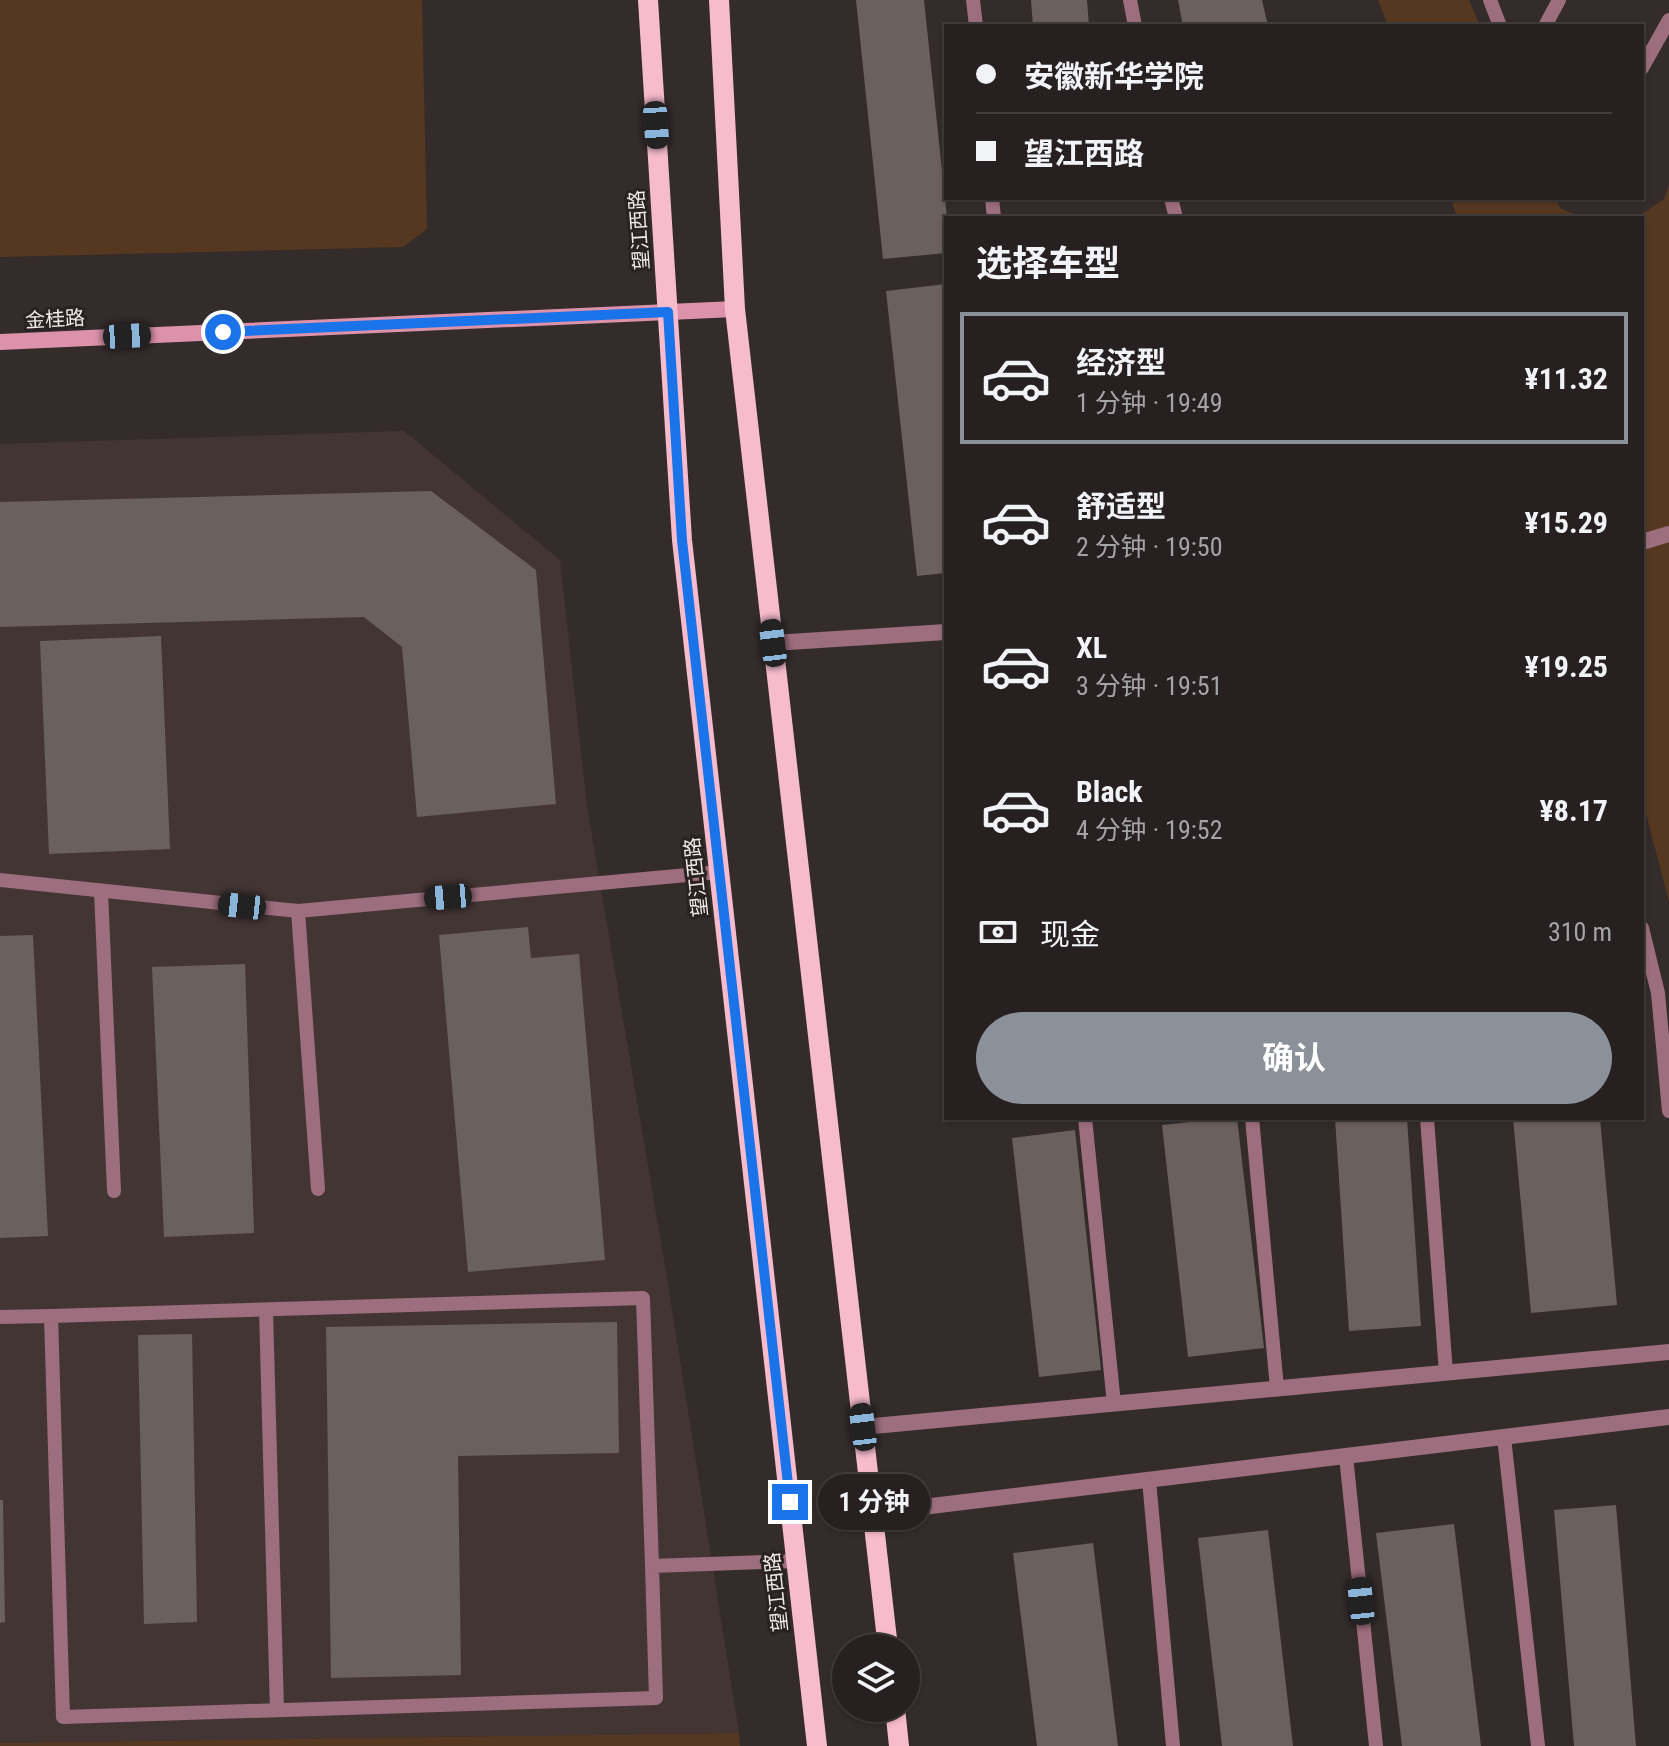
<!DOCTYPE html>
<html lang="zh">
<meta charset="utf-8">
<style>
:root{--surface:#272020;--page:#2f2829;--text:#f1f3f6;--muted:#a4a3a5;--line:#433e3e;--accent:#8c9099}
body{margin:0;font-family:"Roboto Condensed","Noto Sans SC",sans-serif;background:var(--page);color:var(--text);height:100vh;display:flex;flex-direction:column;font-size:30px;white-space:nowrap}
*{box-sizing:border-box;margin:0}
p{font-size:26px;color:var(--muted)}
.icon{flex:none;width:44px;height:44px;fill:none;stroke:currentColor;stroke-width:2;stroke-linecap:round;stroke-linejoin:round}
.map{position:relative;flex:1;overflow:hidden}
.panel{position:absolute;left:944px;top:216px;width:700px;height:904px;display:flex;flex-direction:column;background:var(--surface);border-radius:0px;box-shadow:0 2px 6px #0004,0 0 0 2px var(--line)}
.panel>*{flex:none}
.hud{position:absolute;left:944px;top:24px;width:700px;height:176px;border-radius:0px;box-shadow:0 2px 6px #0004,0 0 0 2px var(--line);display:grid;align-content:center;height:176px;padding:0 32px;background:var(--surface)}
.tools{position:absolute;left:832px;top:1634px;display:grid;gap:16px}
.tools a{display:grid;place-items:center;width:88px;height:88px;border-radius:50%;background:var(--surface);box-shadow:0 2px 6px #0004,0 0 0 2px var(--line);font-size:40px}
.end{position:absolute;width:36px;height:36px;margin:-18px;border:10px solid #1a73e8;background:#fff;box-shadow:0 0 0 4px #fff}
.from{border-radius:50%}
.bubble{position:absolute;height:56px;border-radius:28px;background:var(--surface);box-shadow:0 2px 6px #0004,0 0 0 2px var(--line);font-size:26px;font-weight:700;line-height:56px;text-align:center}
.car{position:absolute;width:24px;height:48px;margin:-24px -12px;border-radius:10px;box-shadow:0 0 6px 2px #0007;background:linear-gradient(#222 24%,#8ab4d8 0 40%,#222 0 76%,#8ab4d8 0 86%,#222 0)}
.hud b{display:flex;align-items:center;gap:28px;height:76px;font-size:30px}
.hud b+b{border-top:2px solid var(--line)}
.hud i{width:20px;height:20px;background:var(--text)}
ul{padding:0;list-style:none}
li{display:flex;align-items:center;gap:24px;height:132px;margin:0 16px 12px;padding:0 16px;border:4px solid transparent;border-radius:0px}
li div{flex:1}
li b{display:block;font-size:30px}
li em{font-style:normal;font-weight:700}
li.selected{border-color:var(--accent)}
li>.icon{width:72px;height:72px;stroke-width:1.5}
h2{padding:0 32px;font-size:36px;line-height:96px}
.pay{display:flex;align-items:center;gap:20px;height:88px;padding:0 32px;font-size:30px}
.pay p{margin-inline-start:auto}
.primary-button{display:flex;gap:16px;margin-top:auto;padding:16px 32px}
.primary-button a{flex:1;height:92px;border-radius:48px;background:var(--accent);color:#fff;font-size:32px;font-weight:700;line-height:92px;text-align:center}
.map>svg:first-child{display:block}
.built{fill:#443535}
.green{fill:#563821}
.building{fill:#6a605d}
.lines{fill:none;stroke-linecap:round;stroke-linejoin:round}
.lane{stroke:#9d6e7d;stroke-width:14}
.street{stroke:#9d6e7d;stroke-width:16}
.secondary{stroke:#dc92aa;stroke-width:16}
.primary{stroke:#f6bbcd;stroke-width:20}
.route{stroke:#1a73e8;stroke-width:10}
.labels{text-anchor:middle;stroke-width:6;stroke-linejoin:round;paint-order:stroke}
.street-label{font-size:20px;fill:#eee8e8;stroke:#2a2222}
</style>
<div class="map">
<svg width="1669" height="1746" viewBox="0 0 1669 1746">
<rect width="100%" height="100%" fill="#342b2b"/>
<!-- built -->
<polygon class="built" points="404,431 560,560 587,806 667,1278 739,1733 0,1743 0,444"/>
<!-- green -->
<g class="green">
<polygon points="0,0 422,0 427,229 403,247 0,257"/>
<polygon points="1378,0 1469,0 1480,26 1388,26"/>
<polygon points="1669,185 1669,902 1642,798 1642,218 1636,218 1664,199"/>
<polygon points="1450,198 1556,198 1560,208 1582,218 1458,218"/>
<polygon points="739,1733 740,1746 0,1746 0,1743"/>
</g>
<!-- building -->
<g class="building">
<polygon points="856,0 924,0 947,218 946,253 883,259"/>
<polygon points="1031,0 1087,0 1089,26 1033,26"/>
<polygon points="1178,0 1262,0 1268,26 1183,26"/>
<polygon points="946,284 946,573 917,576 886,291"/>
<polygon points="431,491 536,570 556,804 417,817 402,647 364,617 0,627 0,502"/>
<polygon points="161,636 170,849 49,854 40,641"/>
<polygon points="528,927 531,958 579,954 605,1260 468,1272 439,935"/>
<polygon points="33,935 48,1236 0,1238 0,936"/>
<polygon points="245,964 254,1233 164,1237 152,967"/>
<polygon points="1226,1118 1237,1118 1264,1348 1188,1357 1162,1125"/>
<polygon points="1335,1118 1407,1118 1421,1326 1349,1331"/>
<polygon points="1513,1118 1600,1118 1617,1305 1531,1313"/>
<polygon points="1075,1130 1101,1370 1039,1377 1012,1138"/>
<polygon points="617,1322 619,1453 458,1456 461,1675 331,1678 326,1327"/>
<polygon points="192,1334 197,1622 144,1624 138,1335"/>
<polygon points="0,1500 3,1500 5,1622 0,1623"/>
<polygon points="1616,1505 1636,1746 1574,1746 1554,1510"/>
<polygon points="1454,1524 1481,1746 1402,1746 1376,1533"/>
<polygon points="1268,1530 1293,1746 1222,1746 1198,1538"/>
<polygon points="1093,1543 1118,1746 1037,1746 1013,1553"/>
</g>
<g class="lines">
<!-- lane -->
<g class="lane">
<polyline points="973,0 976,26"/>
<polyline points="1130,0 1135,26"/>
<polyline points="1490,0 1500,26"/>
<polyline points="1545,26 1559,0"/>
<polyline points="1642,68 1669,20"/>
<polyline points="992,198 994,218"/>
<polyline points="1171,198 1176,218"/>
<polyline points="0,880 298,911 720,872"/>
<polyline points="101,891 114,1191"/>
<polyline points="298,911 318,1189"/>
<polyline points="1642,928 1658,993 1669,1111"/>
<polyline points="1085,1118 1114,1404"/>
<polyline points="1252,1118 1277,1388"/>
<polyline points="1427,1118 1446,1373"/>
<polyline points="266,1310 277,1710"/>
<polyline points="0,1317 51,1316"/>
<polyline points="1504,1437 1538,1746"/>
<polyline points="1346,1456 1376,1746"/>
<polyline points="1149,1480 1173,1746"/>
<polyline points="652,1566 643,1298 51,1316 63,1717 656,1698 652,1566 796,1561"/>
</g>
<!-- street -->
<g class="street">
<polyline points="1642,542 1669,534"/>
<polyline points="773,643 946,632"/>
<polyline points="863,1427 1669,1352"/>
<polyline points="873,1513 1669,1417"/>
</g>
<!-- secondary -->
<polyline class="secondary" points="0,342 735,309"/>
<!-- primary -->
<g class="primary">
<polyline points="648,0 682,540 817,1746"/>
<polyline points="719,0 735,309 888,1648"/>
<polyline points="895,1708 899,1746"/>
</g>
</g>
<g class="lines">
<!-- route -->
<polyline class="route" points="223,332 668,312 682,540 790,1502"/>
</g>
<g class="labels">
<!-- street labels -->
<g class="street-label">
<text transform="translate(639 230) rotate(-94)" y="7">望江西路</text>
<text transform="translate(55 319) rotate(-3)" y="7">金桂路</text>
<text transform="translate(696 877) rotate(-96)" y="7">望江西路</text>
<text transform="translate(776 1592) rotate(-96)" y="7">望江西路</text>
</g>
</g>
</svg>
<div class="tools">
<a><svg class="icon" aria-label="layers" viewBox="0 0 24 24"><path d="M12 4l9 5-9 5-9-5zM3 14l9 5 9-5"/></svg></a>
</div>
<i class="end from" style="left:223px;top:332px"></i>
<i class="end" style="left:790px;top:1502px"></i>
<div class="bubble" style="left:818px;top:1474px;width:112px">1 分钟</div>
<i class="car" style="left:656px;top:125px;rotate:176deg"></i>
<i class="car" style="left:127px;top:336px;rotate:87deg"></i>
<i class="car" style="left:773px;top:643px;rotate:353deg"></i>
<i class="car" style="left:448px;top:897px;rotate:265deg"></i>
<i class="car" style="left:242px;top:906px;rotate:276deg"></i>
<i class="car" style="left:863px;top:1427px;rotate:353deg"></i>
<i class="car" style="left:1361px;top:1601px;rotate:354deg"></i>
<div class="hud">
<b><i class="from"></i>安徽新华学院</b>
<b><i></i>望江西路</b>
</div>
<section class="panel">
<h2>选择车型</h2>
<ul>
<li class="selected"><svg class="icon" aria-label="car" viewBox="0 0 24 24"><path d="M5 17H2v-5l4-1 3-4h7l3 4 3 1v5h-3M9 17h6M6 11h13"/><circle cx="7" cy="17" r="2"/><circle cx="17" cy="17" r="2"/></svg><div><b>经济型</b><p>1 分钟 · 19:49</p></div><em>¥11.32</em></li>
<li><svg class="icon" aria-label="car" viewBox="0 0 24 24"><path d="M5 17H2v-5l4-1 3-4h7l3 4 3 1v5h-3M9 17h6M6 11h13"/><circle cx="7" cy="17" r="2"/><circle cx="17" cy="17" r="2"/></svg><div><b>舒适型</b><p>2 分钟 · 19:50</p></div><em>¥15.29</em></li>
<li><svg class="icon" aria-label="car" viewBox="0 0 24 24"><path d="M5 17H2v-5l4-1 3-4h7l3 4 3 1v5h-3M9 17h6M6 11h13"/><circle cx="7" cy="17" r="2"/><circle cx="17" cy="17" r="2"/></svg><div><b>XL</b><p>3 分钟 · 19:51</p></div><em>¥19.25</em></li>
<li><svg class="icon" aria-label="car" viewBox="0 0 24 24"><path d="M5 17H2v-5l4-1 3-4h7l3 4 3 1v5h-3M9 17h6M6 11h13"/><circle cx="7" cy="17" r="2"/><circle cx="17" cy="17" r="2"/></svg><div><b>Black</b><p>4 分钟 · 19:52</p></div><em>¥8.17</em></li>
</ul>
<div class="pay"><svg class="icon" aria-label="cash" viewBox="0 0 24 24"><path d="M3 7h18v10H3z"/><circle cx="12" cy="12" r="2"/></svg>现金<p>310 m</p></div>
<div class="primary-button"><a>确认</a></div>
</section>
</div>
